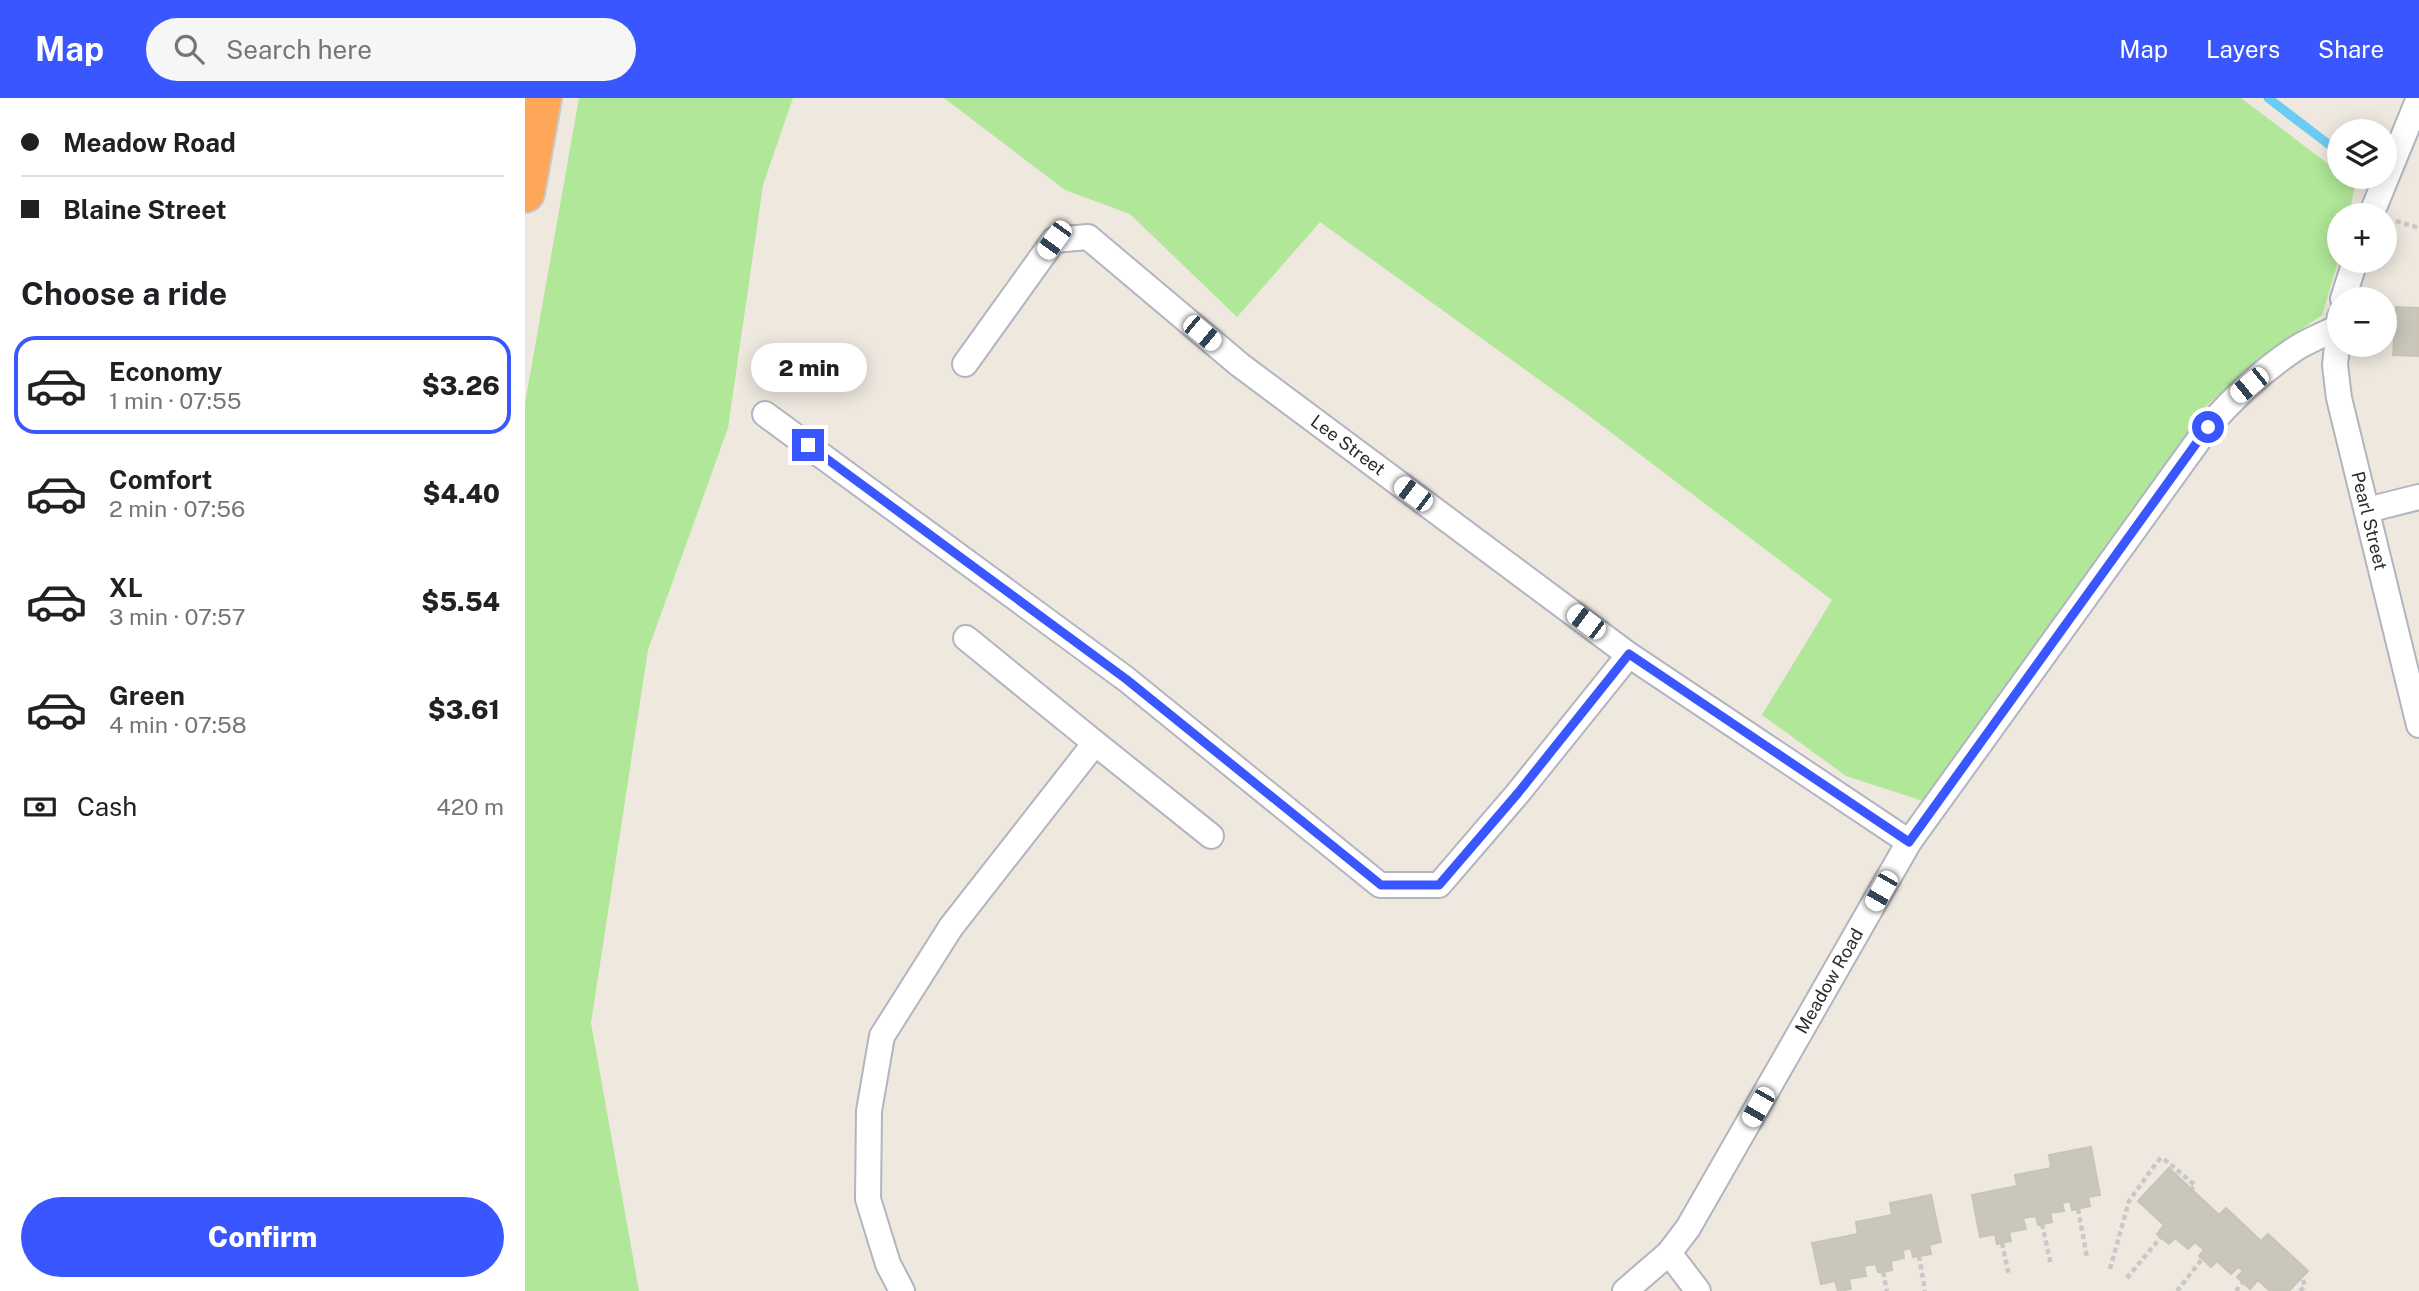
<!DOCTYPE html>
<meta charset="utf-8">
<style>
:root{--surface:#fff;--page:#f6f6f6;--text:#202124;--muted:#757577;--line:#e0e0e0;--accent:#3a56ff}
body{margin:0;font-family:"Public Sans",sans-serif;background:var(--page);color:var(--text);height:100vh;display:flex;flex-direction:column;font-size:26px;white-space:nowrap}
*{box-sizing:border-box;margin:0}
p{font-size:23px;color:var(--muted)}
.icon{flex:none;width:38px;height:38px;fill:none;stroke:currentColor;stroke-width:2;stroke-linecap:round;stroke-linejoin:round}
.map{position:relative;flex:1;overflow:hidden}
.details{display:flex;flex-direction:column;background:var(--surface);width:525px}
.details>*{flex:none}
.guide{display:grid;align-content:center;height:154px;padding:0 21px;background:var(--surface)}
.tools{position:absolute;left:1802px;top:21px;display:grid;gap:14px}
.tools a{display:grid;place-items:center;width:70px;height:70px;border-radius:50%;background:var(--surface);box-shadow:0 4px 18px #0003;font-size:35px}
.end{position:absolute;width:32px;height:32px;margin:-16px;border:9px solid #3a56ff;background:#fff;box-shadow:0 0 0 4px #fff}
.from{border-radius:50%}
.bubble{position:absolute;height:49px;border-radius:24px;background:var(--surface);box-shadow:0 4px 18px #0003;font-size:23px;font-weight:800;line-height:49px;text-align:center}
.car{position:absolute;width:21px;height:42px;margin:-21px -10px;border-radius:9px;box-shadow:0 0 5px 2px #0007;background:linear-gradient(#fff 24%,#345 0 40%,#fff 0 76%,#345 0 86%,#fff 0)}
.guide b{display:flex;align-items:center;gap:24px;height:66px;font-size:26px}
.guide b+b{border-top:2px solid var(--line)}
.guide i{width:18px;height:18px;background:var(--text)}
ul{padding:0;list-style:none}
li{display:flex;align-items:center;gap:21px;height:98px;margin:0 14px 10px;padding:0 7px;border:4px solid transparent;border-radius:21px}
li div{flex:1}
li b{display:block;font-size:26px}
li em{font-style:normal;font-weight:800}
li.on{border-color:var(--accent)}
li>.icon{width:63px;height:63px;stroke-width:1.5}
h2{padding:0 21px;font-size:32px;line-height:84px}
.pay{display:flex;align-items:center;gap:18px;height:77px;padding:0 21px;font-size:26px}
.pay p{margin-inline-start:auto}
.cta{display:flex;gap:14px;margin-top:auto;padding:14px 21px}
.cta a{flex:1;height:80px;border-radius:42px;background:var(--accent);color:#fff;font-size:28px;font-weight:800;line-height:80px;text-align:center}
header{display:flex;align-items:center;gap:42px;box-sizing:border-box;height:98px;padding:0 35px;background:var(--accent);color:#fff}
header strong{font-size:33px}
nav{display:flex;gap:38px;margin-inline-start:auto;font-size:24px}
.search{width:490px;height:63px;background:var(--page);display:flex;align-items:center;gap:18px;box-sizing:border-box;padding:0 24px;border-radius:38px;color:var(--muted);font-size:26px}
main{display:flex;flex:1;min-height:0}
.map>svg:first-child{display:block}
.green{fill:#b0e798}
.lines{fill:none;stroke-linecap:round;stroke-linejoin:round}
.stream{stroke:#6ccbf5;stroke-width:9}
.building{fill:#c9c6bc;stroke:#cac4b7;stroke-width:2}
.street-casing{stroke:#b2b4c0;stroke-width:28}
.highway-casing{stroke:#c8c8c8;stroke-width:42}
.path{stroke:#c8c8c8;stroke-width:4.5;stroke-dasharray:5 3.5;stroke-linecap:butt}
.street{stroke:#fff;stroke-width:24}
.highway{stroke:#ffa758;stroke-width:38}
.route{stroke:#3a56ff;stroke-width:9}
.labels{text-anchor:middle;stroke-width:5;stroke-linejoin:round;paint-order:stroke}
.street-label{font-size:18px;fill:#2c2c2c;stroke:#fff}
</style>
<header>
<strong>Map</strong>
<div class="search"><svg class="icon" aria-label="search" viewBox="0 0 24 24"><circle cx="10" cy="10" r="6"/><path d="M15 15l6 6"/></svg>Search here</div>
<nav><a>Map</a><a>Layers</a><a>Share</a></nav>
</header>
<main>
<section class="details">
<div class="guide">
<b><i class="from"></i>Meadow Road</b>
<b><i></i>Blaine Street</b>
</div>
<h2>Choose a ride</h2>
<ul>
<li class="on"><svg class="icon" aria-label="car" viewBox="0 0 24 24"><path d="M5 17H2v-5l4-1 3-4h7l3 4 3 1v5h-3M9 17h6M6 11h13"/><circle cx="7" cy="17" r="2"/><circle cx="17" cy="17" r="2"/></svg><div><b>Economy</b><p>1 min · 07:55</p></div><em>$3.26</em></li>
<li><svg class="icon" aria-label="car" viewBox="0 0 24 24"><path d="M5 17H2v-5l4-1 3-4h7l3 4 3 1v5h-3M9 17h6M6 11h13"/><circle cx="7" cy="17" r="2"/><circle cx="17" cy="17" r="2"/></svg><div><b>Comfort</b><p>2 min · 07:56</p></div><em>$4.40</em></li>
<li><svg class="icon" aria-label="car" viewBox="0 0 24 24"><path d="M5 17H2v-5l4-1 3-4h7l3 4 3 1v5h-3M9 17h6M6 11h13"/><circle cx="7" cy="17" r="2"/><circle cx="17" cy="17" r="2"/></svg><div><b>XL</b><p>3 min · 07:57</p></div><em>$5.54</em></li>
<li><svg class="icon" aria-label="car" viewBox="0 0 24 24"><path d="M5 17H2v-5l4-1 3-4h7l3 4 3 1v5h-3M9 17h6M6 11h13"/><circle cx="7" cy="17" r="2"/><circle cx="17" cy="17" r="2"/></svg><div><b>Green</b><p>4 min · 07:58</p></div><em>$3.61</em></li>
</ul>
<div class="pay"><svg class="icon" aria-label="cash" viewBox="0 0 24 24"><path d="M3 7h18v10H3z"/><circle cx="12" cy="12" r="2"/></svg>Cash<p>420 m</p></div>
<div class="cta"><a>Confirm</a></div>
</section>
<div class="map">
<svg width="1894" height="1193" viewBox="0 0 1894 1193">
<rect width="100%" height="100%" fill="#eee8de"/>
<!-- green -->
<g class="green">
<polygon points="54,0 268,0 238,87 203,330 123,552 66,925 114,1193 0,1193 0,305"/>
<polygon points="419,0 1716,0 1815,75 1815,79 1820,79 1830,87 1824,117 1815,117 1815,157 1797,217 1741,256 1682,307 1398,703 1321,678 1237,617 1307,502 1059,314 795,124 712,219 605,116 540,92"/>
</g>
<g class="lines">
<!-- stream -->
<polyline class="stream" points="1743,0 1815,55"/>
</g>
<!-- building -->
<g class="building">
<polygon points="1871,209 1894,210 1894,258 1868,257"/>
<polygon points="1566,1049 1575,1097 1563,1099 1565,1108 1547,1112 1545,1103 1537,1105 1539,1113 1525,1115 1527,1124 1513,1127 1511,1118 1498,1120 1501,1131 1484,1134 1486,1143 1472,1146 1470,1136 1455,1139 1447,1097 1492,1088 1490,1077 1526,1070 1524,1057"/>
<polygon points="1644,1070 1694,1117 1701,1110 1736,1143 1743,1136 1783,1173 1764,1193 1745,1193 1733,1182 1725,1191 1712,1179 1718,1173 1713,1169 1706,1176 1692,1163 1686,1169 1674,1158 1679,1152 1670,1144 1663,1151 1650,1140 1644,1146 1632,1136 1639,1127 1613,1103"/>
<polygon points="1406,1097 1416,1144 1404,1147 1406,1156 1388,1159 1386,1150 1378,1152 1379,1160 1366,1163 1367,1172 1358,1174 1353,1174 1351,1166 1339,1168 1341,1178 1324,1181 1326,1191 1313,1193 1310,1183 1296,1186 1287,1145 1333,1136 1331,1124 1367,1117 1365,1105"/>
</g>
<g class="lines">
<defs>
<g id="street">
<polyline points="1846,117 1894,0"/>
<polyline points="1818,201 1830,163"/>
<path id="s1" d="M 1815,219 L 1810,267 L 1814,300 L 1894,627"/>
<path id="s2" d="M 440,266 L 529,142 L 563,139 L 715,267 L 1104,557 L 1384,744"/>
<polyline points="240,316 601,581 855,787 914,787 993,695 1104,557"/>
<polyline points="1842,412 1894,399"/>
<polyline points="570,645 686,738"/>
<polyline points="1144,1155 1173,1193"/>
<polyline points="377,1193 363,1166 343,1101 344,1013 357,938 426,829 570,645 441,540"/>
<path id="s3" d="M 1100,1193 L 1144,1155 L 1163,1130 L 1384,744 L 1683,329 C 1709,299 1739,271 1773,249 C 1785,242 1799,236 1812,230"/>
</g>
<polyline id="highway" points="0,95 17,0"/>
</defs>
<!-- street casing -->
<use href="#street" class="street-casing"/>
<!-- highway casing -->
<use href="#highway" class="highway-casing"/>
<!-- path -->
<g class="path">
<polyline points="1871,123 1894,130"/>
<polyline points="1553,1111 1562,1159"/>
<polyline points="1517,1126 1526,1167"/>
<polyline points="1477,1145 1484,1178"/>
<polyline points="1394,1158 1400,1193"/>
<polyline points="1585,1171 1604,1103 1632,1064 1636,1060 1640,1062 1670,1087 1667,1091"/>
<polyline points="1358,1174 1362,1193"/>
<polyline points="1602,1180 1636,1139"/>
<polyline points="1318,1192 1318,1193"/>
<polyline points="1652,1193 1677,1161"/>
<polyline points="1711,1193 1718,1184"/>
<polyline points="1775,1193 1780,1188 1777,1179"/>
</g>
<!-- street -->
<use href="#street" class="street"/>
<!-- highway -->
<use href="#highway" class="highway"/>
</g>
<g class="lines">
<!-- route -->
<polyline class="route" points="283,347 601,581 856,787 914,787 993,695 1104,556 1384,744 1683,329"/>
</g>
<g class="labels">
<!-- street labels -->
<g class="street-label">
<text dy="6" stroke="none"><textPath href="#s2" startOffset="520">Lee Street</textPath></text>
<text dy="6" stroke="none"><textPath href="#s1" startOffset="208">Pearl Street</textPath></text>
<text dy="6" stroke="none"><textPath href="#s3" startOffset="374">Meadow Road</textPath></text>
</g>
</g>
</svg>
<div class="tools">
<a><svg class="icon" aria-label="layers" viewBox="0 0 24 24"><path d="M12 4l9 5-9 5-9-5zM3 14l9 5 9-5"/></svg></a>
<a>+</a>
<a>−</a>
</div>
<i class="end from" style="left:1683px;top:329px"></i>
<i class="end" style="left:283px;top:347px"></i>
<div class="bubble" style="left:226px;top:245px;width:116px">2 min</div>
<i class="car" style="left:529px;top:142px;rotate:216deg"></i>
<i class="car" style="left:677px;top:235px;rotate:130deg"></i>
<i class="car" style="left:1724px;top:287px;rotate:231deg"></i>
<i class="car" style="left:888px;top:396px;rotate:307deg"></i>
<i class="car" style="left:1061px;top:524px;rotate:307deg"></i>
<i class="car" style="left:1356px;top:793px;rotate:210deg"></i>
<i class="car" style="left:1233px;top:1009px;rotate:210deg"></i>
</div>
</main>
